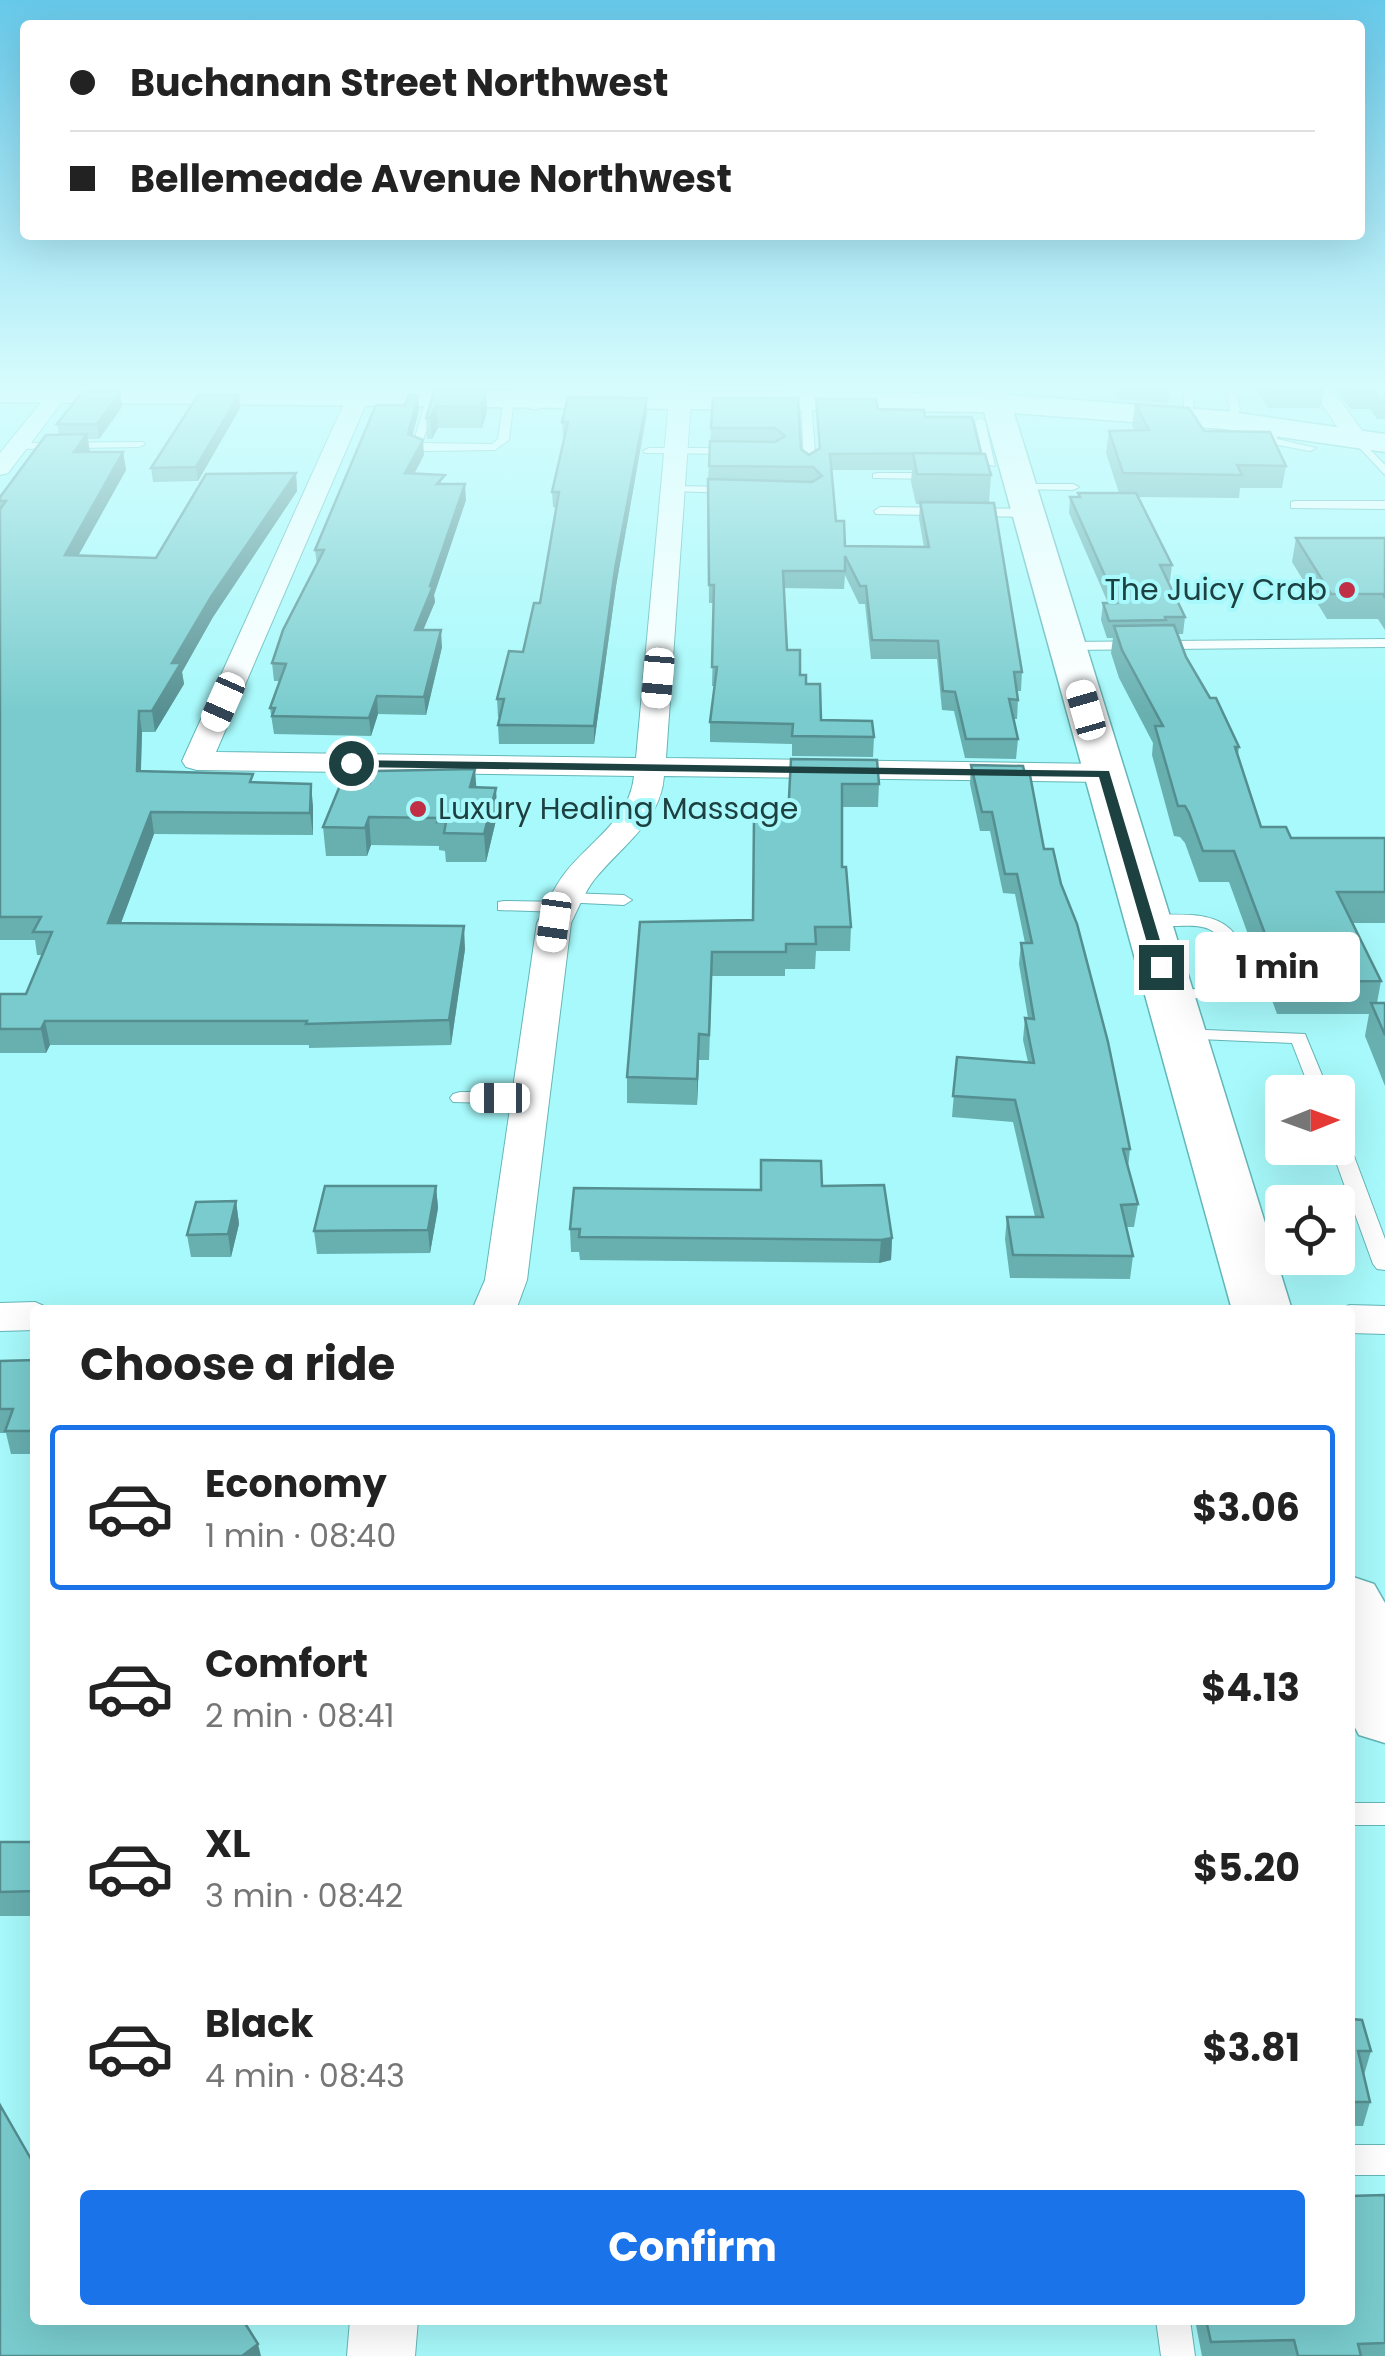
<!DOCTYPE html>
<meta charset="utf-8">
<style>
:root{--surface:#fff;--page:#f6f6f6;--text:#222;--muted:#767676;--line:#e0e0e0;--accent:#1a73e8}
body{margin:0;font-family:Poppins,sans-serif;background:var(--page);color:var(--text);height:100vh;display:flex;flex-direction:column;font-size:38px;white-space:nowrap}
*{box-sizing:border-box;margin:0}
p{font-size:32px;color:var(--muted)}
.icon{flex:none;width:55px;height:55px;fill:none;stroke:currentColor;stroke-width:2;stroke-linecap:round;stroke-linejoin:round}
.map{position:relative;flex:1;overflow:hidden}
.details{position:absolute;left:30px;top:1305px;width:1325px;height:1020px;display:flex;flex-direction:column;background:var(--surface);border-radius:10px;box-shadow:0 10px 40px #0002}
.details>*{flex:none}
.hud{position:absolute;left:20px;top:20px;width:1345px;height:220px;border-radius:10px;box-shadow:0 10px 40px #0002;display:grid;align-content:center;height:220px;padding:0 50px;background:var(--surface)}
.needle{width:65px;rotate:89deg}
.controls{position:absolute;left:1265px;top:1075px;display:grid;gap:20px}
.controls a{display:grid;place-items:center;width:90px;height:90px;border-radius:10px;background:var(--surface);box-shadow:0 10px 40px #0002;font-size:50px}
.end{position:absolute;width:45px;height:45px;margin:-22px;border:12px solid #1d4041;background:#fff;box-shadow:0 0 0 5px #fff}
.from{border-radius:50%}
.bubble{position:absolute;height:70px;border-radius:10px;background:var(--surface);box-shadow:0 10px 40px #0002;font-size:32px;font-weight:700;line-height:70px;text-align:center}
.car{position:absolute;width:30px;height:60px;margin:-30px -15px;border-radius:12px;box-shadow:0 0 8px 2px #0007;background:linear-gradient(#fff 24%,#345 0 40%,#fff 0 76%,#345 0 86%,#fff 0)}
.hud b{display:flex;align-items:center;gap:35px;height:95px;font-size:38px}
.hud b+b{border-top:2px solid var(--line)}
.hud i{width:25px;height:25px;background:var(--text)}
ul{padding:0;list-style:none}
li{display:flex;align-items:center;gap:30px;height:165px;margin:0 20px 15px;padding:0 30px;border:5px solid transparent;border-radius:10px}
li div{flex:1}
li b{display:block;font-size:38px}
li em{font-style:normal;font-weight:700}
li.current{border-color:var(--accent)}
li>.icon{width:90px;height:90px;stroke-width:1.5}
h2{padding:0 50px;font-size:45px;line-height:120px}
.cta{display:flex;gap:20px;margin-top:auto;padding:20px 50px}
.cta a{flex:1;height:115px;border-radius:10px;background:var(--accent);color:#fff;font-size:40px;font-weight:700;line-height:115px;text-align:center}
.map>svg:first-child{display:block}
.lines{fill:none;stroke-linecap:round;stroke-linejoin:round}
.lane-casing{stroke:#64b6b8;stroke-width:2}
.street-casing{stroke:#64b6b8;stroke-width:2}
.secondary-casing{stroke:#64b6b8;stroke-width:3}
.lane{fill:#fff;fill-rule:evenodd}
.street{fill:#fff;fill-rule:evenodd}
.secondary{fill:#fff;fill-rule:evenodd}
.wall{fill:#68afb0;fill-rule:evenodd}
.shaded-wall{fill:#558e90}
.building{fill:#79cbcd;stroke:#558e90;stroke-width:2.5}
.route{fill:#1d4041}
.poi-dot{fill:#c02f45;stroke:#a7f9fb;stroke-width:4}
.labels{text-anchor:middle;stroke-width:8;stroke-linejoin:round;paint-order:stroke}
.far-poi-label{font-size:30px;fill:#1d4041;stroke:#a7f9fb;text-anchor:end}
</style>
<div class="map">
<svg width="1385" height="2356" viewBox="0 0 1385 2356">
<rect width="100%" height="100%" fill="#a7f9fb"/>
<g class="lines">
<defs>
<g id="lane">
<polygon points="541,386 551,386 538,409 530,409"/>
<polygon points="1184,386 1236,389 1240,409 1234,423 1225,421 1230,409 1227,394 1193,391 1193,417 1184,419"/>
<polygon points="432,394 437,397 422,443 492,444 498,439 504,398 509,395 514,398 509,440 495,450 424,451 412,447 427,397"/>
<polygon points="806,397 811,400 816,465 810,468 804,465 801,400"/>
<polygon points="980,418 985,421 995,466 985,464 975,421"/>
<polygon points="1269,424 1278,426 1277,439 1316,448 1310,451 1267,443"/>
<polygon points="1357,436 1385,465 1385,475 1353,441 1351,439"/>
<polygon points="143,442 145,444 139,447 17,449 11,446 17,443"/>
<polygon points="649,448 737,448 743,451 737,454 645,453 643,451"/>
<polygon points="877,473 935,473 941,476 935,479 873,478 873,474"/>
<polygon points="1021,484 1073,484 1079,487 1073,490 1017,489 1017,485"/>
<polygon points="674,486 732,487 738,490 732,493 670,491 668,489"/>
<polygon points="1295,501 1385,501 1385,509 1291,508 1291,502"/>
<polygon points="880,507 1029,509 1035,513 1029,517 876,514 874,511"/>
<polygon points="1385,639 1385,647 1067,650 1060,646 1067,642"/>
<polygon points="567,893 624,895 632,900 624,905 561,902 559,898"/>
<polygon points="504,901 562,902 570,907 562,912 498,910 498,902"/>
<path d="M 1147,915 C 1206,914 1236,910 1253,974 L 1235,996 L 1163,1000 L 1160,996 L 1163,992 L 1169,991 L 1224,987 L 1235,973 C 1218,906 1193,933 1141,924 L 1141,916 Z"/>
<polygon points="1183,1029 1305,1034 1329,1092 1311,1092 1292,1043 1177,1038 1174,1034 1177,1030"/>
<polygon points="460,1092 530,1092 540,1098 530,1104 453,1102 450,1098 453,1094"/>
<polygon points="1338,1134 1348,1140 1385,1239 1385,1270 1377,1269 1373,1264 1331,1148 1338,1148"/>
<rect x="1350" y="1803" width="35" height="22"/>
<rect x="1350" y="2145" width="35" height="30"/>
<polygon points="1156,2320 1190,2320 1195,2356 1161,2356"/>
</g>
<g id="street">
<polygon points="1309,386 1330,386 1368,439 1365,444 1349,444"/>
<polygon points="59,387 69,393 8,473 0,475 0,453 52,389"/>
<path d="M 358,391 L 369,397 L 216,752 L 636,758 L 669,400 L 680,394 L 691,400 L 666,758 L 1104,764 L 1115,767 L 1119,773 L 1115,779 L 1104,782 L 664,776 C 661,822 620,847 594,880 C 584,893 578,909 571,923 L 527,1280 L 516,1310 L 472,1310 L 485,1280 L 537,923 C 546,907 553,888 565,873 C 590,841 630,819 634,776 L 197,770 L 186,767 L 182,761 L 347,397 Z"/>
<polygon points="35,1302 53,1310 35,1310 35,1330 0,1331 0,1303"/>
<polygon points="1350,1305 1385,1306 1385,1334 1350,1333 1350,1310 1334,1310"/>
<polygon points="350,2320 418,2320 415,2356 347,2356"/>
</g>
<g id="secondary">
<polygon points="0,386 979,394 977,386 1005,386 1008,395 1224,411 1385,434 1385,452 1224,429 1014,413 1292,1310 1232,1310 984,412 0,402"/>
<polygon points="1350,1576 1374,1584 1385,1603 1385,1743 1359,1735 1350,1718"/>
</g>
</defs>
<!-- lane casing -->
<use href="#lane" class="lane-casing"/>
<!-- street casing -->
<use href="#street" class="street-casing"/>
<!-- secondary casing -->
<use href="#secondary" class="secondary-casing"/>
<!-- lane -->
<use href="#lane" class="lane"/>
<!-- street -->
<use href="#street" class="street"/>
<!-- secondary -->
<use href="#secondary" class="secondary"/>
</g>
<!-- wall -->
<g class="wall">
<polygon points="574,386 623,386 623,387"/>
<polygon points="756,386 871,386 871,389 756,388"/>
<polygon points="1083,386 1170,386 1168,403 1118,399 1113,389 1084,389"/>
<polygon points="1254,386 1319,386 1323,392 1320,408 1268,408"/>
<polygon points="1333,386 1385,386 1385,419 1377,419 1370,409 1351,409"/>
<polygon points="435,389 486,389 487,411 482,428 438,428 432,439 427,439 426,418"/>
<polygon points="239,395 240,408 198,481 153,482 151,468"/>
<path d="M 713,398 L 798,398 L 801,449 L 809,455 L 819,449 L 816,399 L 925,417 L 981,454 L 991,475 L 989,503 L 1022,672 L 1021,691 L 1017,691 L 1018,700 L 1017,719 L 1013,719 L 1018,739 L 1016,759 L 965,758 L 954,711 L 942,710 L 937,659 L 871,659 L 865,604 L 859,604 L 845,575 L 844,589 L 784,588 L 787,650 L 806,684 L 821,720 L 874,737 L 873,757 L 792,756 L 792,744 L 710,742 L 710,722 L 714,686 L 712,686 L 714,603 L 709,603 L 708,479 ZM 831,470 L 912,470 L 911,482 L 916,504 L 920,504 L 919,519 L 924,547 L 845,546 L 836,521 Z"/>
<polygon points="1135,404 1204,431 1286,466 1282,488 1240,488 1239,498 1137,497 1172,565 1170,581 1168,581 1185,617 1183,634 1177,634 1186,657 1239,747 1238,755 1261,827 1291,838 1385,838 1385,923 1353,923 1381,981 1377,1003 1385,1003 1385,1086 1365,1036 1369,1014 1277,1014 1229,882 1199,882 1185,843 1180,837 1174,836 1152,755 1153,743 1119,678 1111,653 1113,638 1107,638 1101,620 1103,603 1108,603 1069,513 1070,497 1078,497 1078,493 1119,493 1106,453 1109,431 1135,430 1132,426"/>
<polygon points="122,407 99,439 88,439 89,452 123,452 126,470 78,556 156,558 296,473 297,491 213,617 182,672 184,684 155,732 142,732 141,771 254,782 313,806 313,835 154,834 121,923 465,949 451,1045 309,1048 309,1045 50,1045 46,1053 0,1053 0,994 26,994 42,955 37,955 35,940 0,940 0,497 59,435 57,424"/>
<polygon points="419,410 412,435 424,455 414,474 446,484 466,500 434,595 435,602 423,630 442,647 426,715 378,714 371,736 274,734 270,708 280,681 274,681 272,663 317,565 315,550"/>
<polygon points="647,412 616,586 594,744 499,744 498,725 500,717 498,717 497,699 523,652 540,603 556,508 553,507 552,492 565,437 563,437 562,422"/>
<polygon points="1296,538 1385,538 1385,630 1378,619 1327,619 1292,562"/>
<polygon points="791,759 879,784 878,807 842,807 842,867 851,927 850,951 816,951 815,969 785,969 785,976 712,976 709,1060 699,1060 697,1105 627,1103 627,1077 640,922 753,920 788,817"/>
<polygon points="971,765 1044,849 1061,884 1130,1149 1128,1168 1138,1204 1134,1227 1126,1227 1133,1256 1130,1279 1010,1278 1005,1239 1007,1217 1035,1217 1013,1122 952,1117 957,1057 1028,1062 1023,1040 1025,1018 1028,1018 1019,964 1021,943 1025,943 1015,894 1003,893 990,831 980,831 970,784"/>
<polygon points="476,787 496,788 497,816 486,862 446,862 445,851 439,850 439,846 371,845 367,856 326,856 323,827"/>
<polygon points="436,1186 438,1208 430,1253 317,1254 314,1231"/>
<polygon points="822,1186 892,1238 891,1260 879,1263 580,1260 579,1252 571,1252 570,1229 761,1190"/>
<polygon points="236,1201 239,1224 231,1257 191,1257 187,1235"/>
<polygon points="35,1360 35,1454 11,1454 6,1433 0,1433 0,1361"/>
<rect x="0" y="1842" width="35" height="74"/>
<polygon points="1350,2010 1352,2019 1371,2051 1364,2075 1370,2102 1363,2126 1350,2126"/>
<polygon points="1385,2195 1385,2356 1202,2356 1195,2320 1350,2320"/>
</g>
<!-- shaded-wall -->
<g class="shaded-wall">
<polygon points="486,389 487,411 482,428 481,407"/>
<polygon points="120,392 122,407 99,439 97,424"/>
<polygon points="239,395 240,408 198,481 196,467"/>
<polygon points="418,395 419,410 409,449 408,434"/>
<polygon points="647,398 647,412 616,586 594,744 594,726 615,569"/>
<polygon points="436,406 438,428 432,439 430,418"/>
<polygon points="87,434 90,452 74,452"/>
<polygon points="423,440 424,455 406,489 405,473"/>
<polygon points="123,452 126,470 68,574 65,555"/>
<polygon points="296,473 297,491 213,617 182,672 184,684 155,732 152,711 172,663 211,597"/>
<polygon points="465,484 466,500 434,595 435,602 416,647 415,630"/>
<polygon points="441,630 442,647 426,715 424,697"/>
<polygon points="377,696 378,714 371,736 369,718"/>
<polygon points="139,711 142,732 140,793 137,771"/>
<polygon points="475,769 477,796 470,787"/>
<polygon points="311,784 313,806 313,835 310,813"/>
<polygon points="496,788 497,816 486,862 484,834"/>
<polygon points="151,812 154,834 112,947 108,923"/>
<polygon points="369,817 371,845 367,856 365,828"/>
<polygon points="464,926 465,949 451,1045 449,1020"/>
<polygon points="45,1021 50,1045 46,1053 41,1029"/>
<polygon points="699,1034 699,1060 697,1105 697,1079"/>
<polygon points="436,1186 438,1208 430,1253 428,1230"/>
<polygon points="236,1201 239,1224 231,1257 228,1234"/>
<polygon points="892,1238 891,1260 879,1263 881,1240"/>
<polygon points="258,2344 261,2356 242,2356"/>
</g>
<!-- building -->
<g class="building">
<polygon points="1267,386 1319,386 1323,392 1270,391"/>
<polygon points="1349,386 1385,386 1385,402 1380,402 1373,392 1354,392"/>
<polygon points="435,389 486,389 481,407 436,406 430,418 426,418"/>
<polygon points="82,392 120,392 97,424 57,424"/>
<polygon points="198,395 239,395 196,467 151,468"/>
<polygon points="409,395 418,395 408,434 423,440 405,473 445,475 437,484 465,484 430,586 433,586 415,630 441,630 424,697 377,696 369,718 272,716 275,708 270,708 286,664 272,663 283,630 324,550 315,550 376,405 405,405"/>
<polygon points="568,397 647,398 615,569 594,726 498,725 504,699 497,699 509,651 523,652 534,603 540,603 559,492 552,492 568,422 562,422"/>
<polygon points="713,398 798,398 801,449 809,455 820,448 816,399 876,399 878,409 924,410 925,417 972,417 981,453 830,454 836,521 844,521 845,546 929,547 920,502 994,503 1022,672 1014,672 1018,700 1009,699 1018,739 966,739 955,692 943,691 938,641 872,640 866,586 860,586 845,556 845,571 783,571 787,650 800,650 800,675 806,675 806,684 820,684 821,720 872,721 874,737 792,736 793,724 710,722 717,667 712,667 714,585 709,585 708,479 812,482 822,476 813,467 709,466 710,441 775,442 785,436 775,428 711,428"/>
<polygon points="1135,404 1189,408 1204,431 1270,432 1286,466 1237,465 1242,475 1123,473 1109,431 1149,430"/>
<polygon points="87,434 74,452 123,452 65,555 156,558 206,474 296,473 211,597 172,663 181,663 152,711 139,711 137,771 253,774 250,782 311,784 310,813 151,812 108,923 464,926 449,1020 306,1024 307,1021 45,1021 41,1029 0,1029 0,994 26,994 52,932 33,932 41,917 0,917 0,509 6,501 0,501 0,497 46,435"/>
<polygon points="913,453 985,454 991,475 917,474"/>
<polygon points="1078,493 1136,493 1172,565 1160,565 1185,617 1165,617 1166,620 1109,621 1103,603 1117,603 1070,497 1080,497"/>
<polygon points="1296,538 1385,538 1385,598 1383,594 1331,594"/>
<polygon points="1174,625 1186,657 1210,698 1216,698 1239,747 1235,747 1261,827 1286,827 1291,838 1385,838 1385,892 1337,892 1381,981 1283,982 1234,851 1203,851 1189,813 1185,806 1178,806 1155,726 1163,726 1122,650 1114,626"/>
<polygon points="791,759 877,760 879,784 842,784 842,867 846,867 851,927 815,927 816,944 786,944 786,952 712,952 709,1035 699,1034 697,1079 627,1077 640,922 753,920 754,817 788,817"/>
<polygon points="971,765 1023,766 1025,774 1030,775 1044,849 1053,849 1061,884 1077,924 1108,1042 1130,1149 1123,1149 1138,1204 1121,1205 1133,1256 1013,1255 1007,1217 1043,1217 1015,1100 953,1096 957,1057 1034,1063 1025,1018 1034,1019 1021,943 1032,943 1017,874 1005,874 992,812 982,812"/>
<polygon points="475,769 470,787 496,788 484,834 444,833 446,822 437,822 438,818 369,817 365,828 323,827 341,783 370,783 375,771"/>
<polygon points="1371,1003 1385,1003 1385,1035"/>
<polygon points="761,1160 821,1161 822,1186 884,1185 892,1238 881,1240 579,1237 580,1229 570,1229 574,1188 761,1190"/>
<polygon points="325,1186 436,1186 428,1230 314,1231"/>
<polygon points="236,1201 228,1234 187,1235 196,1202"/>
<polygon points="35,1360 35,1431 5,1431 13,1409 0,1409 0,1361"/>
<polygon points="0,1842 35,1842 35,1891 0,1892"/>
<polygon points="1350,2010 1352,2019 1362,2020 1371,2051 1358,2051 1370,2102 1350,2102"/>
<polygon points="0,2105 35,2166 35,2320 243,2320 258,2344 242,2356 0,2356"/>
<polygon points="1385,2195 1385,2343 1358,2344 1361,2356 1298,2356 1294,2340 1211,2342 1206,2320 1350,2320 1350,2196"/>
</g>
<!-- sky -->
<linearGradient id="sky" x2="0" y2="1"><stop stop-color="#67c9ea"/><stop offset="0.54" stop-color="#d7fcfd"/><stop offset="1" stop-color="#d7fcfd" stop-opacity="0"/></linearGradient>
<rect width="1385" height="716" fill="url(#sky)"/>
<!-- route -->
<polygon class="route" points="347,760 1109,771 1168,967 1161,971 1154,967 1099,777 351,767"/>
<!-- markers -->
<g class="poi-dot">
<circle cx="1347" cy="590" r="10"/>
<circle cx="418" cy="809" r="10"/>
</g>
<g class="labels">
<!-- far-poi labels -->
<g class="far-poi-label">
<text x="1327" y="600">The Juicy Crab</text>
<text x="438" y="819" text-anchor="start">Luxury Healing Massage</text>
</g>
</g>
</svg>
<div class="controls">
<a><svg class="needle" viewBox="-14 -14 28 28"><path d="M0-13l5 13h-10z" fill="#e53935"/><path d="M0 13l5-13h-10z" fill="#767676"/></svg></a>
<a><svg class="icon" aria-label="locate" viewBox="0 0 24 24"><circle cx="12" cy="12" r="6"/><path d="M12 2v4M12 18v4M2 12h4M18 12h4"/></svg></a>
</div>
<i class="end from" style="left:351px;top:763px"></i>
<i class="end" style="left:1161px;top:967px"></i>
<div class="bubble" style="left:1195px;top:932px;width:165px">1 min</div>
<i class="car" style="left:658px;top:678px;rotate:185deg"></i>
<i class="car" style="left:223px;top:702px;rotate:204deg"></i>
<i class="car" style="left:1086px;top:710px;rotate:344deg"></i>
<i class="car" style="left:554px;top:922px;rotate:188deg"></i>
<i class="car" style="left:500px;top:1098px;rotate:270deg"></i>
<div class="hud">
<b><i class="from"></i>Buchanan Street Northwest</b>
<b><i></i>Bellemeade Avenue Northwest</b>
</div>
<section class="details">
<h2>Choose a ride</h2>
<ul>
<li class="current"><svg class="icon" aria-label="car" viewBox="0 0 24 24"><path d="M5 17H2v-5l4-1 3-4h7l3 4 3 1v5h-3M9 17h6M6 11h13"/><circle cx="7" cy="17" r="2"/><circle cx="17" cy="17" r="2"/></svg><div><b>Economy</b><p>1 min · 08:40</p></div><em>$3.06</em></li>
<li><svg class="icon" aria-label="car" viewBox="0 0 24 24"><path d="M5 17H2v-5l4-1 3-4h7l3 4 3 1v5h-3M9 17h6M6 11h13"/><circle cx="7" cy="17" r="2"/><circle cx="17" cy="17" r="2"/></svg><div><b>Comfort</b><p>2 min · 08:41</p></div><em>$4.13</em></li>
<li><svg class="icon" aria-label="car" viewBox="0 0 24 24"><path d="M5 17H2v-5l4-1 3-4h7l3 4 3 1v5h-3M9 17h6M6 11h13"/><circle cx="7" cy="17" r="2"/><circle cx="17" cy="17" r="2"/></svg><div><b>XL</b><p>3 min · 08:42</p></div><em>$5.20</em></li>
<li><svg class="icon" aria-label="car" viewBox="0 0 24 24"><path d="M5 17H2v-5l4-1 3-4h7l3 4 3 1v5h-3M9 17h6M6 11h13"/><circle cx="7" cy="17" r="2"/><circle cx="17" cy="17" r="2"/></svg><div><b>Black</b><p>4 min · 08:43</p></div><em>$3.81</em></li>
</ul>
<div class="cta"><a>Confirm</a></div>
</section>
</div>
